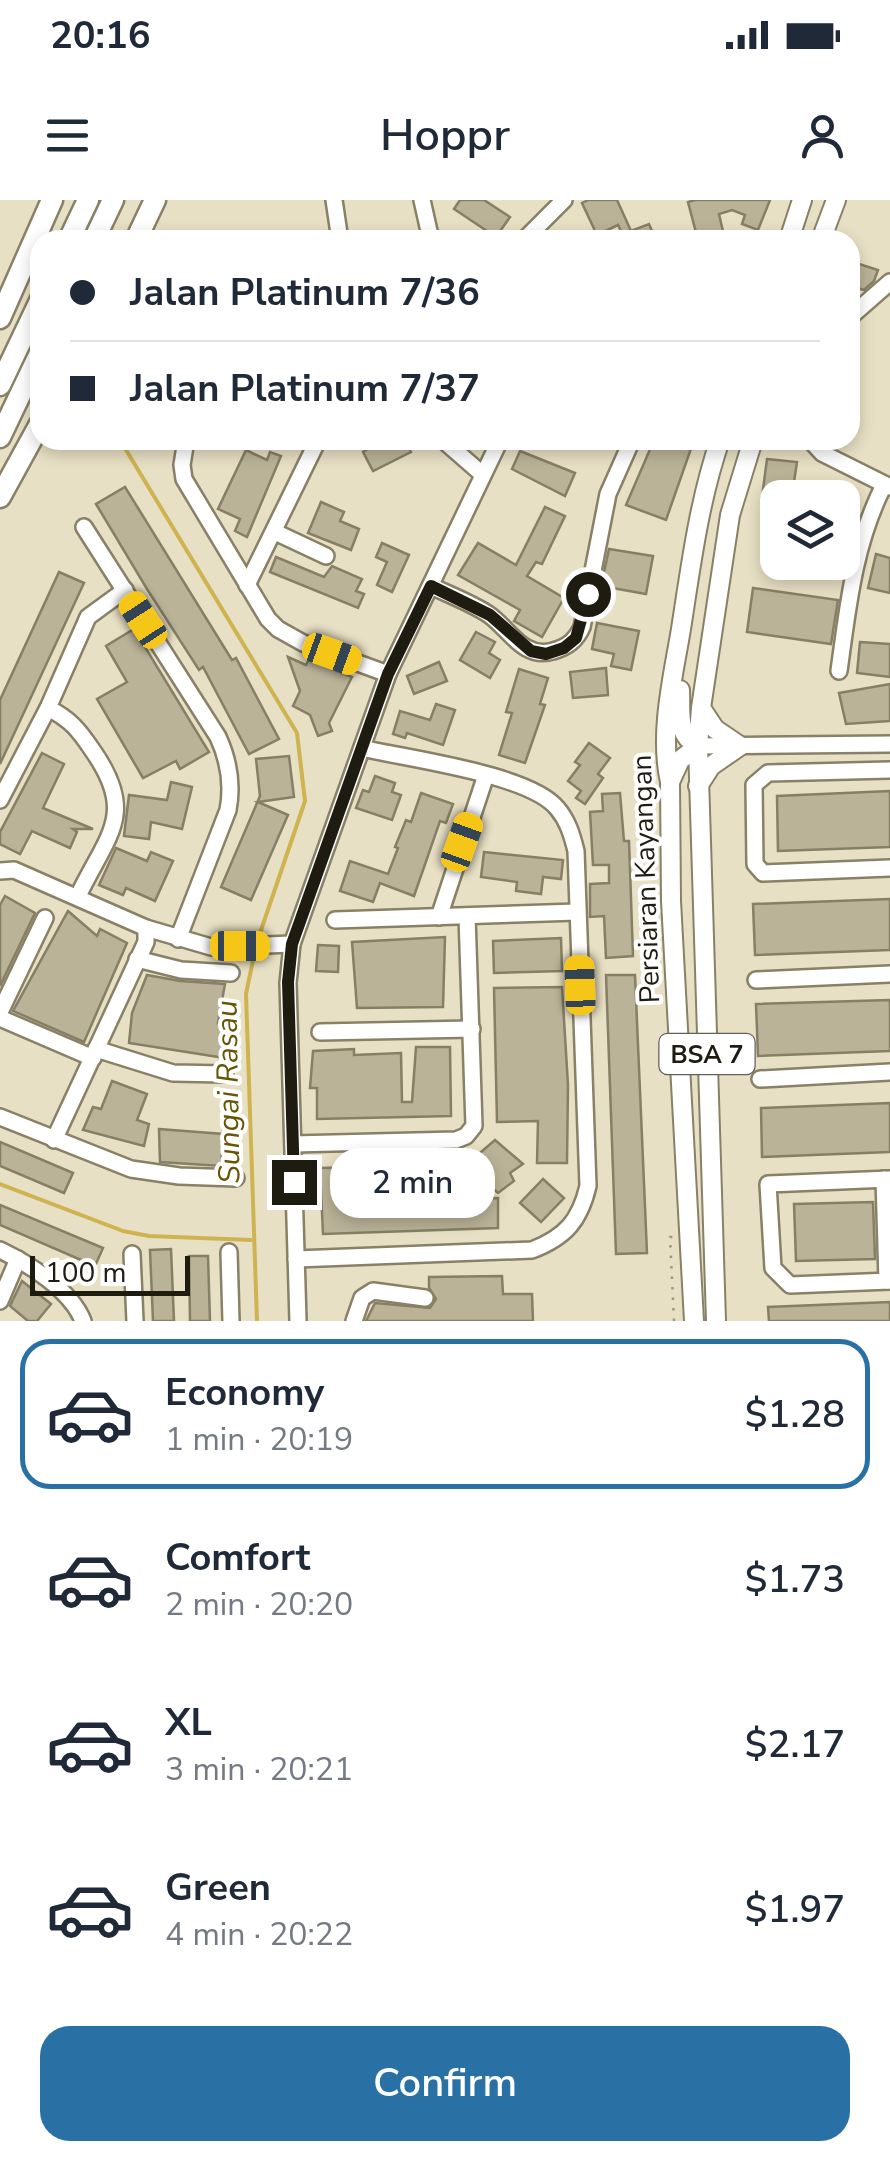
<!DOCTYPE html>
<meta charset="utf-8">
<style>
:root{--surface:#fff;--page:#f6f6f7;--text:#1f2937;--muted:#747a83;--line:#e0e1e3;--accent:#2970a5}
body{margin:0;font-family:"Nunito Sans",sans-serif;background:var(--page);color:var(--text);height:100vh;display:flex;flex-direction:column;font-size:38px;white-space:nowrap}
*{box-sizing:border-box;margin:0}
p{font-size:32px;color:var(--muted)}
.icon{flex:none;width:55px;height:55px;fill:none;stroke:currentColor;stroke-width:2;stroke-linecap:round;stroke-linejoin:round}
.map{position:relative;height:1121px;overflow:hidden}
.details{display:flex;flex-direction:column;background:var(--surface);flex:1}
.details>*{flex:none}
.banner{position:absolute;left:30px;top:30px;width:830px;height:220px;border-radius:30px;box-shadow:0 5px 15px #0003;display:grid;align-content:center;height:220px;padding:0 40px;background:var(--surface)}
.fabs{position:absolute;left:760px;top:280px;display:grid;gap:20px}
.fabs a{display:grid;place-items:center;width:100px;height:100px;border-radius:20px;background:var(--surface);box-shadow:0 5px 15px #0003;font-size:50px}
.scale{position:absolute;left:30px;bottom:25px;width:160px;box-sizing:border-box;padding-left:10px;border:5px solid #1e1b11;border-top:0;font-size:28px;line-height:35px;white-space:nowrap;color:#1e1b11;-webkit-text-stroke:8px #fff;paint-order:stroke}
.end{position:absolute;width:45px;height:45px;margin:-22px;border:12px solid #1e1b11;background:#fff;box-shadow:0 0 0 5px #fff}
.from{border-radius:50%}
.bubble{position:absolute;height:70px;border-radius:30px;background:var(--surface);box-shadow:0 5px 15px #0003;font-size:32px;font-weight:600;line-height:70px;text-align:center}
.car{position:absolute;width:30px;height:60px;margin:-30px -15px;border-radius:12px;box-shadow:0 0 8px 2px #0007;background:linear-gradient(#f5c518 24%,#345 0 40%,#f5c518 0 76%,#345 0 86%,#f5c518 0)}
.banner b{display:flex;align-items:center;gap:35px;height:95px;font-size:38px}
.banner b+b{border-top:2px solid var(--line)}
.banner i{width:25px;height:25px;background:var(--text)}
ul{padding:18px 0 0;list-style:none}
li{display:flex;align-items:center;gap:30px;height:150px;margin:0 20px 15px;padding:0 20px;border:5px solid transparent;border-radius:30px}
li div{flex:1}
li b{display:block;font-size:38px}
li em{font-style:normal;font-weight:600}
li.selected{border-color:var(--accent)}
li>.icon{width:90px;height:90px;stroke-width:1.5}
.action{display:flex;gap:20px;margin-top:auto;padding:20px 40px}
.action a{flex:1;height:115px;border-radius:30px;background:var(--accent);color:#fff;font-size:40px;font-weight:600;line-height:115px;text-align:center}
.status{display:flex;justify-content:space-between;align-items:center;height:70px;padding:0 50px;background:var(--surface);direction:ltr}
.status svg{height:28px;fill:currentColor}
header{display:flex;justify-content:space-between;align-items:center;height:130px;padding:0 40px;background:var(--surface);font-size:45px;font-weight:600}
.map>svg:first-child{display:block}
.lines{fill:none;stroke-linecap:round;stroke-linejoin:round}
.stream{stroke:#ceb350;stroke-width:4}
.building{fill:#bab398;stroke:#867f65;stroke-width:2.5}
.minor-casing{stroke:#888167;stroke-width:20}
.major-casing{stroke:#888167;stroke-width:22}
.highway-casing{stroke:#888167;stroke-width:25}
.path{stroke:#9d9782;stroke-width:2.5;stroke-dasharray:2.5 8;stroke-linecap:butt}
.minor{stroke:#fff;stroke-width:15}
.major{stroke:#fff;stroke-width:18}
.highway{stroke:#fff;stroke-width:20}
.route{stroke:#1e1b11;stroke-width:12}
.labels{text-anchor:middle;stroke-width:8;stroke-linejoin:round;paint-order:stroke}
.shield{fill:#fff;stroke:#625f58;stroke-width:2.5}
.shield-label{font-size:25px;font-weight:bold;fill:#1e1b11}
.street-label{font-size:28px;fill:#1e1b11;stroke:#fff}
.water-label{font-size:30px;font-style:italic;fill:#675504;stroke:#fff}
</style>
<div class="status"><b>20:16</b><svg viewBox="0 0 49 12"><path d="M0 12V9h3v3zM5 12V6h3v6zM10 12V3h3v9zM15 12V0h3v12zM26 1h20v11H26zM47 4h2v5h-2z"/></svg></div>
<header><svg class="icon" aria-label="menu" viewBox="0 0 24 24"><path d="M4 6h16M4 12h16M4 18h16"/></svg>Hoppr<svg class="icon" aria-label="person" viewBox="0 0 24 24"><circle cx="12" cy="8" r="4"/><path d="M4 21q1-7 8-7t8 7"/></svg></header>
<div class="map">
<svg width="890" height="1121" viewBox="0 0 890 1121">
<rect width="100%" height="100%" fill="#e8e0c4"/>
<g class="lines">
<!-- stream -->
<g class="stream">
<polyline points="120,240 297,533 305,601 257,742"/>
<polyline points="255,751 246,794 257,1121"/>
<polyline points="0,984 123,1031 149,1036 251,1040"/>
</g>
</g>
<!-- building -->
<g class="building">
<polygon points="460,0 484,0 510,17 496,37 454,9"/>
<polygon points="588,0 617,0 631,31 649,24 656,40 611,40 623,35 618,25 597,35 582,3"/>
<polygon points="695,0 770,0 758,30 742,24 745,15 732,10 719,14 725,40 698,40 688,2"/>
<polygon points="850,61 878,70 874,81 864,90 850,86"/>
<polygon points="365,240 405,240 411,252 373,271 363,252 369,248"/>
<polygon points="654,240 694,240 666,320 626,305"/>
<polygon points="246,250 267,260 270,252 281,256 247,337 235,331 240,319 218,309"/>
<polygon points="520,251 575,273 565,296 512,269"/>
<polygon points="767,259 797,262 794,282 851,289 848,316 842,316 842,298 762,297"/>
<polygon points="125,287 232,460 236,458 279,539 249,554 203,467 199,470 147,389 96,304"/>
<polygon points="321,302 344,312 340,321 359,329 351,350 308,333"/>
<polygon points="545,307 565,316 542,364 536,362 527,376 564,398 542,437 514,421 520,410 458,375 478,343 516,365"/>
<polygon points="382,343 409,355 392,392 377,385 387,362 376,357"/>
<polygon points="609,349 653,356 646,394 601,386"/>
<polygon points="876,354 890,358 890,393 868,388"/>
<polygon points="276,357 324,377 332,366 362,379 356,391 364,394 358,408 270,372"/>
<polygon points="59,372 84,383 0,564 0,500"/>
<polygon points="753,388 838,400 831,444 747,432"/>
<polygon points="597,423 639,431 631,470 611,466 614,454 592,449"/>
<polygon points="134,429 209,552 180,569 176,561 143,578 97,499 127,482 106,446"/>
<polygon points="476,432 495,442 489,453 500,460 490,478 460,460"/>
<polygon points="860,442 890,444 890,477 857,473"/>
<polygon points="288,457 306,465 309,459 352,477 329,523 332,531 318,536 310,515 293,506 300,491"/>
<polygon points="439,462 447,481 414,494 407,476"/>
<polygon points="606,468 608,495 573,498 570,472"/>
<polygon points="519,469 548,478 540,504 545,505 525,563 499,555 512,513 506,512"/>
<polygon points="890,484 890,521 846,524 839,493"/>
<polygon points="436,504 455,510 443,545 407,533 405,538 393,534 400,511 430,520"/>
<polygon points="589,543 610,558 598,574 603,578 585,604 576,598 581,591 568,581 580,565 575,562"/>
<polygon points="42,553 64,564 43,608 93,629 73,629 77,632 70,648 32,631 20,654 0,644 0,632"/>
<polygon points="289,556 294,597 258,602 288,615 251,700 221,687 260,596 256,559"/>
<polygon points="375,576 395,583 392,592 401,595 392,620 356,608 363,590 369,592"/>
<polygon points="171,582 192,587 182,629 151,622 149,639 124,636 129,595 167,600"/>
<polygon points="890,591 890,647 778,651 777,596"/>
<polygon points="421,593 453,604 446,623 440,621 414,696 380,683 373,702 340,691 350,661 388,674 398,648 395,647 406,620 411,622"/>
<polygon points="620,593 624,641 629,641 633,756 606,758 604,716 590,717 590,684 609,683 609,665 593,665 590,612 603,611 602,594"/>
<polygon points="116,648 147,661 151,652 173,661 155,701 126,688 123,695 99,685"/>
<polygon points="484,652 563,660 561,679 543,677 541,694 516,691 517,682 481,677"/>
<polygon points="5,696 35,713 0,786 0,705"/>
<polygon points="890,699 890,750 755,755 753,704"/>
<polygon points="68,711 97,736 100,729 127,743 84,842 13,811"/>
<polygon points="445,737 443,807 357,808 352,742"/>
<polygon points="561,738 562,771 494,773 493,741"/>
<polygon points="318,745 339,746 338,772 316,771"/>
<polygon points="147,775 180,781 225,784 218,823 229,823 231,859 129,843 132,813"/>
<polygon points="606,775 635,775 647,1053 616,1054"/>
<polygon points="562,787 568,885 567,963 537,963 538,921 497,922 494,788"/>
<polygon points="890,800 890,851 758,856 756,804"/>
<polygon points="416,847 450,847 451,916 317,919 317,888 310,888 313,851 354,849 354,855 401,853 402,902 412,902"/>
<polygon points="112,881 147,894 137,920 149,924 144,946 83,930 93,907 101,909"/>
<polygon points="890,903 890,952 762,957 761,908"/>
<polygon points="159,929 223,934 221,966 160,962"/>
<polygon points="495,940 523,964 510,973 514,981 498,993 477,975 473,959"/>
<polygon points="0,942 73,973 64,993 0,966"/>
<polygon points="404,956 404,960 452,959 453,999 498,998 498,1028 323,1034 320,968 367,967 366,958"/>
<polygon points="543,979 564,998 541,1022 520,1003"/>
<polygon points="873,1002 875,1059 796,1061 794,1004"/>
<polygon points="0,1005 103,1048 95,1066 0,1025"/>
<polygon points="171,1049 174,1121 153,1121 150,1050"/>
<polygon points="189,1056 208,1056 210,1121 190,1121"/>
<polygon points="502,1076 503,1094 532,1094 533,1121 366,1121 375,1103 430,1108 436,1099 429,1088 429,1077"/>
<polygon points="22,1081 51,1104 37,1121 28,1121 10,1106"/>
<polygon points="890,1102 890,1121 769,1121 768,1107"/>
</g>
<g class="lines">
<defs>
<g id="minor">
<polyline points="334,0 340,40"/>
<polyline points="422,0 431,40"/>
<polyline points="524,40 564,0"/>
<polyline points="850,117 890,82"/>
<polyline points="186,240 182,265 184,279 268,419 278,429 303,443 388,474"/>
<polyline points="443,240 482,274"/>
<polyline points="810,240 822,253 890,287"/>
<path d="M 84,327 L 218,537 C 229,561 233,584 228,610 L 178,739"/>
<polyline points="275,332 326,356"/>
<polyline points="247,385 318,240"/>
<path d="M 431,386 C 450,395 471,403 488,414 C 509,428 523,460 553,451 C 568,447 576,440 582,427 L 608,294 L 632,240"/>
<path d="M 839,471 C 848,406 854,344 884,285"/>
<path d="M 48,508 C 70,519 79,530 93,551 C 137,614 108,634 78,696"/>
<polyline points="698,546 890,544"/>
<polyline points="890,570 768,573 754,585 755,664 763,673 890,668"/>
<polyline points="0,600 48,508 88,417 125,390"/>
<polyline points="0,671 14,670 146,728 211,747 292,744"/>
<polyline points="439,717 486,575"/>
<polyline points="335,720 577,712"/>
<polyline points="137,759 181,770 231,773"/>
<polyline points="756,780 890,774"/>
<polyline points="0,812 45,718"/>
<polyline points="0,818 93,858"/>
<polyline points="320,832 472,829"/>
<polyline points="96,849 173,873 225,874"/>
<polyline points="760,879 890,872"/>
<polyline points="0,917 131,969 179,976 236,978"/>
<polyline points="54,940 146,742 146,728"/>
<polyline points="293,944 456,940 466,936 474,926 467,716"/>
<polyline points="884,979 887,1081"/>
<polyline points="890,979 768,984 773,1068 790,1085 890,1081"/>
<path d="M 0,1050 C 29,1064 71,1090 83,1121"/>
<polyline points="229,1052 231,1121"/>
<polyline points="132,1054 135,1121"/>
<path d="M 296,1059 L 532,1050 C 566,1037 580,1020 588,986 L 576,651 C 572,635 568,621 557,608 C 529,574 408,559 362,548"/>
<polyline points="0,1101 18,1059"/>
<polyline points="298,1121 288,783 292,744 388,474 500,240"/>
<polyline points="354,1121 362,1098 373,1091 425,1098"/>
</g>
<g id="major">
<polyline points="789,40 802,0"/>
<polyline points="821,40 836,0"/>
<path d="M 680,490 C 681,513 676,535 698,546"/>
<polyline points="670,582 680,560 698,546"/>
<polyline points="698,586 711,566 740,546 715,529 701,508"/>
<path d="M 694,1121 L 671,701 L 670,582 C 659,533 673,477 681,429 C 691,365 699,301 720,240"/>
<polyline points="716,1121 698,546 701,508 730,315 753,240"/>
</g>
<g id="highway">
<polyline points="69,40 88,0"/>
<polyline points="94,40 113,0"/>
<polyline points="136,40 155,0"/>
<polyline points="0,118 52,0"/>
<polyline points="0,185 40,101"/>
<polyline points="0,237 40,153"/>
<polyline points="0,297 40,224"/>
</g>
</defs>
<!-- minor casing -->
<use href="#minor" class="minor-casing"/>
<!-- major casing -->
<use href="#major" class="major-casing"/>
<!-- highway casing -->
<use href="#highway" class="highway-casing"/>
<!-- path -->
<polyline class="path" points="674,1121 670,1037 675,1037"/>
<!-- minor -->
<use href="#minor" class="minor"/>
<!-- major -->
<use href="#major" class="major"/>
<!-- highway -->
<use href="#highway" class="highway"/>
</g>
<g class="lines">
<!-- route -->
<polyline class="route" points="294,982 288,782 292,744 388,474 431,386 490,415 531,451 546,454 564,448 576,438 588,394"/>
</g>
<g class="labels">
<!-- shield labels -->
<rect class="shield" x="659.5" y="834" width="95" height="40" rx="8"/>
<g class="shield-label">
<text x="707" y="863">BSA 7</text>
</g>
<!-- street labels -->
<g class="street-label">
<text transform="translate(645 679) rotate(-92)" y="10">Persiaran Kayangan</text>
</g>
<!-- water labels -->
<g class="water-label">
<text transform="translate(228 892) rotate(-91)" y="10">Sungai Rasau</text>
</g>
</g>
</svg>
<div class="fabs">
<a><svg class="icon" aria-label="layers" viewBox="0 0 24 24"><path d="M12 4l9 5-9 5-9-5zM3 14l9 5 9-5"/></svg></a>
</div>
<div class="scale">100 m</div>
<i class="end from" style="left:588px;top:394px"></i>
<i class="end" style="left:294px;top:982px"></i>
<div class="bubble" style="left:330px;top:948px;width:165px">2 min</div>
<i class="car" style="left:143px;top:420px;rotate:327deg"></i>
<i class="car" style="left:332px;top:454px;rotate:110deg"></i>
<i class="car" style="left:462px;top:642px;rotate:20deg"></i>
<i class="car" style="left:240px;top:746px;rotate:90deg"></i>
<i class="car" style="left:580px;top:785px;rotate:358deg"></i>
<div class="banner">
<b><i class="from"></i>Jalan Platinum 7/36</b>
<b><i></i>Jalan Platinum 7/37</b>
</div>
</div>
<section class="details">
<ul>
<li class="selected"><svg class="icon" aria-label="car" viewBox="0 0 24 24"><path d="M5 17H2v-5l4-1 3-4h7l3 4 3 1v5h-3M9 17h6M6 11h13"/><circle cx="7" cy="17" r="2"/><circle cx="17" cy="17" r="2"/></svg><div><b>Economy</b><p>1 min · 20:19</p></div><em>$1.28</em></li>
<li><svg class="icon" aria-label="car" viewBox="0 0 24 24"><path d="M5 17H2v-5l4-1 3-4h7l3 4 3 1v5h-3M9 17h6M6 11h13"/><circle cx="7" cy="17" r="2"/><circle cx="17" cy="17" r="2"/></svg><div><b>Comfort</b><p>2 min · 20:20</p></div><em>$1.73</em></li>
<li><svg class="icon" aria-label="car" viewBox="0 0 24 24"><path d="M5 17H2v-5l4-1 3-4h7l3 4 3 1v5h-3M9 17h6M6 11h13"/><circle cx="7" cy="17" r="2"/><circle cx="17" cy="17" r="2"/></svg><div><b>XL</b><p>3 min · 20:21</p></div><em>$2.17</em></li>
<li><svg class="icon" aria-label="car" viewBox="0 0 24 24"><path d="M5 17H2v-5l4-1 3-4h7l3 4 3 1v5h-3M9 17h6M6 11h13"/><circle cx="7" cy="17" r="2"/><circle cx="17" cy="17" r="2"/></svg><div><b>Green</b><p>4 min · 20:22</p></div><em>$1.97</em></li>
</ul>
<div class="action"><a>Confirm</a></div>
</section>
